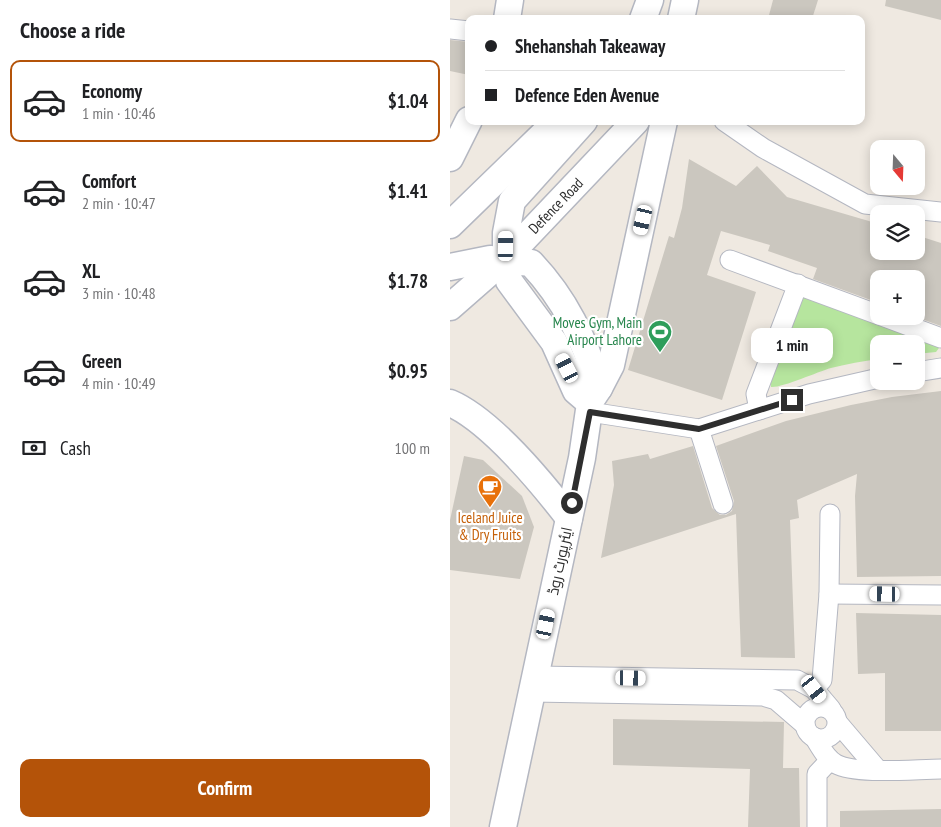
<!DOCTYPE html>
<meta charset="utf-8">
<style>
:root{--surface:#fff;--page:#f6f6f6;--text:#202124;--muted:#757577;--line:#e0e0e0;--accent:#b45309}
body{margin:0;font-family:"PT Sans Narrow",Cairo,sans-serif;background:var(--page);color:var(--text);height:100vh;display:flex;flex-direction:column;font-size:19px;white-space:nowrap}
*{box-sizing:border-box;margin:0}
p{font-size:16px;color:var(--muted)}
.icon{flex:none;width:28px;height:28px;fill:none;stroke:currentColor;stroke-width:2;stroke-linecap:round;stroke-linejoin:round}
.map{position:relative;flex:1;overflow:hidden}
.sheet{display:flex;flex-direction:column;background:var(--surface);width:450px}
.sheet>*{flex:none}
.guide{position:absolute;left:15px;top:15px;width:400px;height:110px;border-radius:10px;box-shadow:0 2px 12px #0003;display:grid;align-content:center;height:110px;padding:0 20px;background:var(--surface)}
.needle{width:32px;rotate:161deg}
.buttons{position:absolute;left:420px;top:140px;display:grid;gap:10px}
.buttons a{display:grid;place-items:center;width:55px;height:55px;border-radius:10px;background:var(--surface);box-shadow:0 2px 12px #0003;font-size:25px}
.end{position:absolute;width:22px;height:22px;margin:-11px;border:6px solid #2e2e2e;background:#fff;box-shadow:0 0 0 2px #fff}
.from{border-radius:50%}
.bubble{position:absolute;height:35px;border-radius:10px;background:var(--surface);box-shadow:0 2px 12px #0003;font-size:16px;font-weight:600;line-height:35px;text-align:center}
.car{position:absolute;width:15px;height:30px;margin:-15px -8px;border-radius:6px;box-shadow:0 0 4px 1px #0007;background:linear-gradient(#fff 24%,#345 0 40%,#fff 0 76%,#345 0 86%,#fff 0)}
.guide b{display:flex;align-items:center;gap:18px;height:48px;font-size:19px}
.guide b+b{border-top:1px solid var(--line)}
.guide i{width:12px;height:12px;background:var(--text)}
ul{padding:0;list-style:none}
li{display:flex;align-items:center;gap:15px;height:82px;margin:0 10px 8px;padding:0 10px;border:2px solid transparent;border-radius:10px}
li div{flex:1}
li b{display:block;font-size:19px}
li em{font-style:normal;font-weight:600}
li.active{border-color:var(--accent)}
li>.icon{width:45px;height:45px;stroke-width:1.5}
h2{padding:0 20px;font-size:22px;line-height:60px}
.pay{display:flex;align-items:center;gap:12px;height:55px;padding:0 20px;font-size:19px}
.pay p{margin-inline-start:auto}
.button{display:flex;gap:10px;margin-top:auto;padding:10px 20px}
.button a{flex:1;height:58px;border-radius:10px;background:var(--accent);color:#fff;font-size:20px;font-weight:600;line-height:58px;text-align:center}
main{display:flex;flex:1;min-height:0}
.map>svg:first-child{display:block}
.green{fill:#b6e59e}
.building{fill:#cbc7bf}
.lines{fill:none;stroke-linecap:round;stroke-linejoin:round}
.street-casing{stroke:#b4b7c1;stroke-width:21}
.secondary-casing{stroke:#b4b7c1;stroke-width:29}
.street{stroke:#fff;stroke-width:19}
.secondary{stroke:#fff;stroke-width:26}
.route{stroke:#2e2e2e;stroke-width:6}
.labels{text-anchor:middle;stroke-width:4.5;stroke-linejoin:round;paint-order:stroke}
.street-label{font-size:15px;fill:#2e2e2e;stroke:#fff}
.leisure-label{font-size:15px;fill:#27864d;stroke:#fff;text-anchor:end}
.food-label{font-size:15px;fill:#c56008;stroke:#fff}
</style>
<main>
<section class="sheet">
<h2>Choose a ride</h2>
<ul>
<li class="active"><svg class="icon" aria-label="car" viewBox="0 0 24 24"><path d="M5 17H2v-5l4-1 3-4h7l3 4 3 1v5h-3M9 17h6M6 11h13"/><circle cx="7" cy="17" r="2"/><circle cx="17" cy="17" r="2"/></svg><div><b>Economy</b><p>1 min · 10:46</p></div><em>$1.04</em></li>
<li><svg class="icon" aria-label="car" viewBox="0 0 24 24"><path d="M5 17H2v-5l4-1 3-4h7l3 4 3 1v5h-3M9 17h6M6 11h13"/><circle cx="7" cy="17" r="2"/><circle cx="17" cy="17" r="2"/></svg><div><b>Comfort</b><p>2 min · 10:47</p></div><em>$1.41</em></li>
<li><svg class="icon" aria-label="car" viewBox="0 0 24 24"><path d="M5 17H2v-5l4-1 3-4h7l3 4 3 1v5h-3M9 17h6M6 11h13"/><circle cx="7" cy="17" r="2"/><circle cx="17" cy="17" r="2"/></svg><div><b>XL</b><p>3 min · 10:48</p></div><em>$1.78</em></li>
<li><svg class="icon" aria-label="car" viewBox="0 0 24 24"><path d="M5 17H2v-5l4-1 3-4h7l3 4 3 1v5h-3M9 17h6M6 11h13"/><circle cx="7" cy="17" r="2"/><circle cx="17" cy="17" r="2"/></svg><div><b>Green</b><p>4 min · 10:49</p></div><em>$0.95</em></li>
</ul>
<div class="pay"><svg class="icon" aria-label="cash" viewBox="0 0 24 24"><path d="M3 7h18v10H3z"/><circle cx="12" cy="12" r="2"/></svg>Cash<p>100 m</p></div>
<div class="button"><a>Confirm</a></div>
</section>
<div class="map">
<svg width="491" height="827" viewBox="0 0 491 827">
<rect width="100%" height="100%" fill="#efe9e1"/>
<!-- green -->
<path class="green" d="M 351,296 L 488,340 L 489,348 L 486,352 L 466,354 L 466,344 L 429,344 L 429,359 C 413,361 397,364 381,368 C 367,372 332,388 321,387 L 320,379 Z"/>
<!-- building -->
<g class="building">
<polygon points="323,0 368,0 362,19 318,19"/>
<polygon points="436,0 491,0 491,20 435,6"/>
<polygon points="0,40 19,42 19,75 0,71"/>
<polygon points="239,159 286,186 307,166 337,197 429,224 429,251 466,251 466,235 491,243 491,326 466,317 466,279 429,279 429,303 363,279 367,268 318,251 320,245 271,231 257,275 306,292 272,400 178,370 219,236 224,238 232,208"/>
<polygon points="491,391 491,576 407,577 405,496 407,474 347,500 349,518 340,520 345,658 291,657 286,514 151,558 164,485 162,461 198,454 200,459 243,446 262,508 270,515 276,515 282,511 284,501 266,446 336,421 401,405 442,397"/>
<polygon points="14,456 33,460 72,496 84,527 70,579 0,570 0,520"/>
<polygon points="406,613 491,615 491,731 435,731 435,673 408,674"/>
<polygon points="163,719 334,722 333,768 349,768 350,827 298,827 300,769 163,765"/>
<polygon points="491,809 491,827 390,827 390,811"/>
</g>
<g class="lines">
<defs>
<g id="street">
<polyline points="0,29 19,31"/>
<polyline points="274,121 313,148 415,204 491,212"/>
<polyline points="280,260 429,315"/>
<polyline points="432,316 491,338"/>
<polyline points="466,372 491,368"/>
<polyline points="309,410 306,394 348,284"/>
<polyline points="140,412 249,429 359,394 429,378"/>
<polyline points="249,429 273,504"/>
<polyline points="379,594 491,595"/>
<polyline points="85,676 347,680 364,689 381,709"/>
<polyline points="364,689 372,680 379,594 380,514"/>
<polyline points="82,692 313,696 326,700 355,725"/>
<circle cx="371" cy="723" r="16"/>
<polyline points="388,723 428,770"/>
<path d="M 364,737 C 370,746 376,759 386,764 C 406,775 466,769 491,769"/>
<polyline points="367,827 367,774 380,760"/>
</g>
<g id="secondary">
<polyline points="57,19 60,0"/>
<polyline points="193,19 200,0"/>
<polyline points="231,19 235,0"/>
<polyline points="0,158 19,120"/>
<polyline points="0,225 107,121"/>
<path d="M 0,267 L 40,259 L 81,263 C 115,299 135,340 149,388 L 143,397"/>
<polyline points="0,307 56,258 186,121"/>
<polyline points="149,388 161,365 214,121"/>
<path d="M 0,403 C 40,420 92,483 119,518"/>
<polyline points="53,827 132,458 140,403 126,391 104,342 59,281 56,258 56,233 62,201 134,121"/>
</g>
</defs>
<!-- street casing -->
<use href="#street" class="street-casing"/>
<!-- secondary casing -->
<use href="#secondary" class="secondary-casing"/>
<!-- street -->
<use href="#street" class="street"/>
<!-- secondary -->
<use href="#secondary" class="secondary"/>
</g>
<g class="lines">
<!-- route -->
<polyline class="route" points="122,503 140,412 249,429 342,400"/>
</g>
<!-- icons -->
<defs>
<symbol id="stadium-pin" viewBox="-11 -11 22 30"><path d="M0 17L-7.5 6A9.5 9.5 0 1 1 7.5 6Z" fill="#2e9e5b" stroke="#fff"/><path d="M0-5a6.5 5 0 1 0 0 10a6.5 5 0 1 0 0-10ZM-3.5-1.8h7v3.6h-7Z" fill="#fff"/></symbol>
<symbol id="cafe-pin" viewBox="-11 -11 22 30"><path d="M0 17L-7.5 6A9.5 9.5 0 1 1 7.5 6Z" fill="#e8710a" stroke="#fff"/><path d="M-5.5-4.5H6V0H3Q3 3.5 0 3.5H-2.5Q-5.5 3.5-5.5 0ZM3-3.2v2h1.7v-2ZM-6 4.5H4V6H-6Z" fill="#fff"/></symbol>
</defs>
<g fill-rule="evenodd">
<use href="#stadium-pin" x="196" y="318" width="28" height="38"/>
<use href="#cafe-pin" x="26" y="473" width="28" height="38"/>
</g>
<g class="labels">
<!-- street labels -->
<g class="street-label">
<text transform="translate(106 206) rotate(-46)" y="5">Defence Road</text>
<text transform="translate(110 561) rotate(-78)" y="5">ایئرپورٹ روڈ</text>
</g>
<!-- leisure labels -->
<g class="leisure-label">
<text x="192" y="328">Moves Gym, Main<tspan x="192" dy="17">Airport Lahore</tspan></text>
</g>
<!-- food labels -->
<g class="food-label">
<text x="40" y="523">Iceland Juice<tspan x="40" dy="17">&amp; Dry Fruits</tspan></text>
</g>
</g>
</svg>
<div class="buttons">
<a><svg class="needle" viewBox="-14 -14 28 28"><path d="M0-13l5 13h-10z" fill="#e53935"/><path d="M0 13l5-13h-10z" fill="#757577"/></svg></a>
<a><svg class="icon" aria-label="layers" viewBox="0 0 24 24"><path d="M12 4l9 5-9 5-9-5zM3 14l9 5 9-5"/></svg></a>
<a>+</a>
<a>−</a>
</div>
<i class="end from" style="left:122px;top:503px"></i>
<i class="end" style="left:342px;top:400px"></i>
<div class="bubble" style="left:301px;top:328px;width:82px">1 min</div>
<i class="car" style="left:193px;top:220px;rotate:193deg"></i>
<i class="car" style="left:56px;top:246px;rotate:1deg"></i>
<i class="car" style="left:117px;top:368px;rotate:333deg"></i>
<i class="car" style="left:435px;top:594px;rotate:271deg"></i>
<i class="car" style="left:96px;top:624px;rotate:12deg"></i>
<i class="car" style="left:181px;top:678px;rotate:91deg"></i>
<i class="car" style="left:364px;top:689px;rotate:142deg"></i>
<div class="guide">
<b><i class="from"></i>Shehanshah Takeaway</b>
<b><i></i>Defence Eden Avenue</b>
</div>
</div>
</main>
